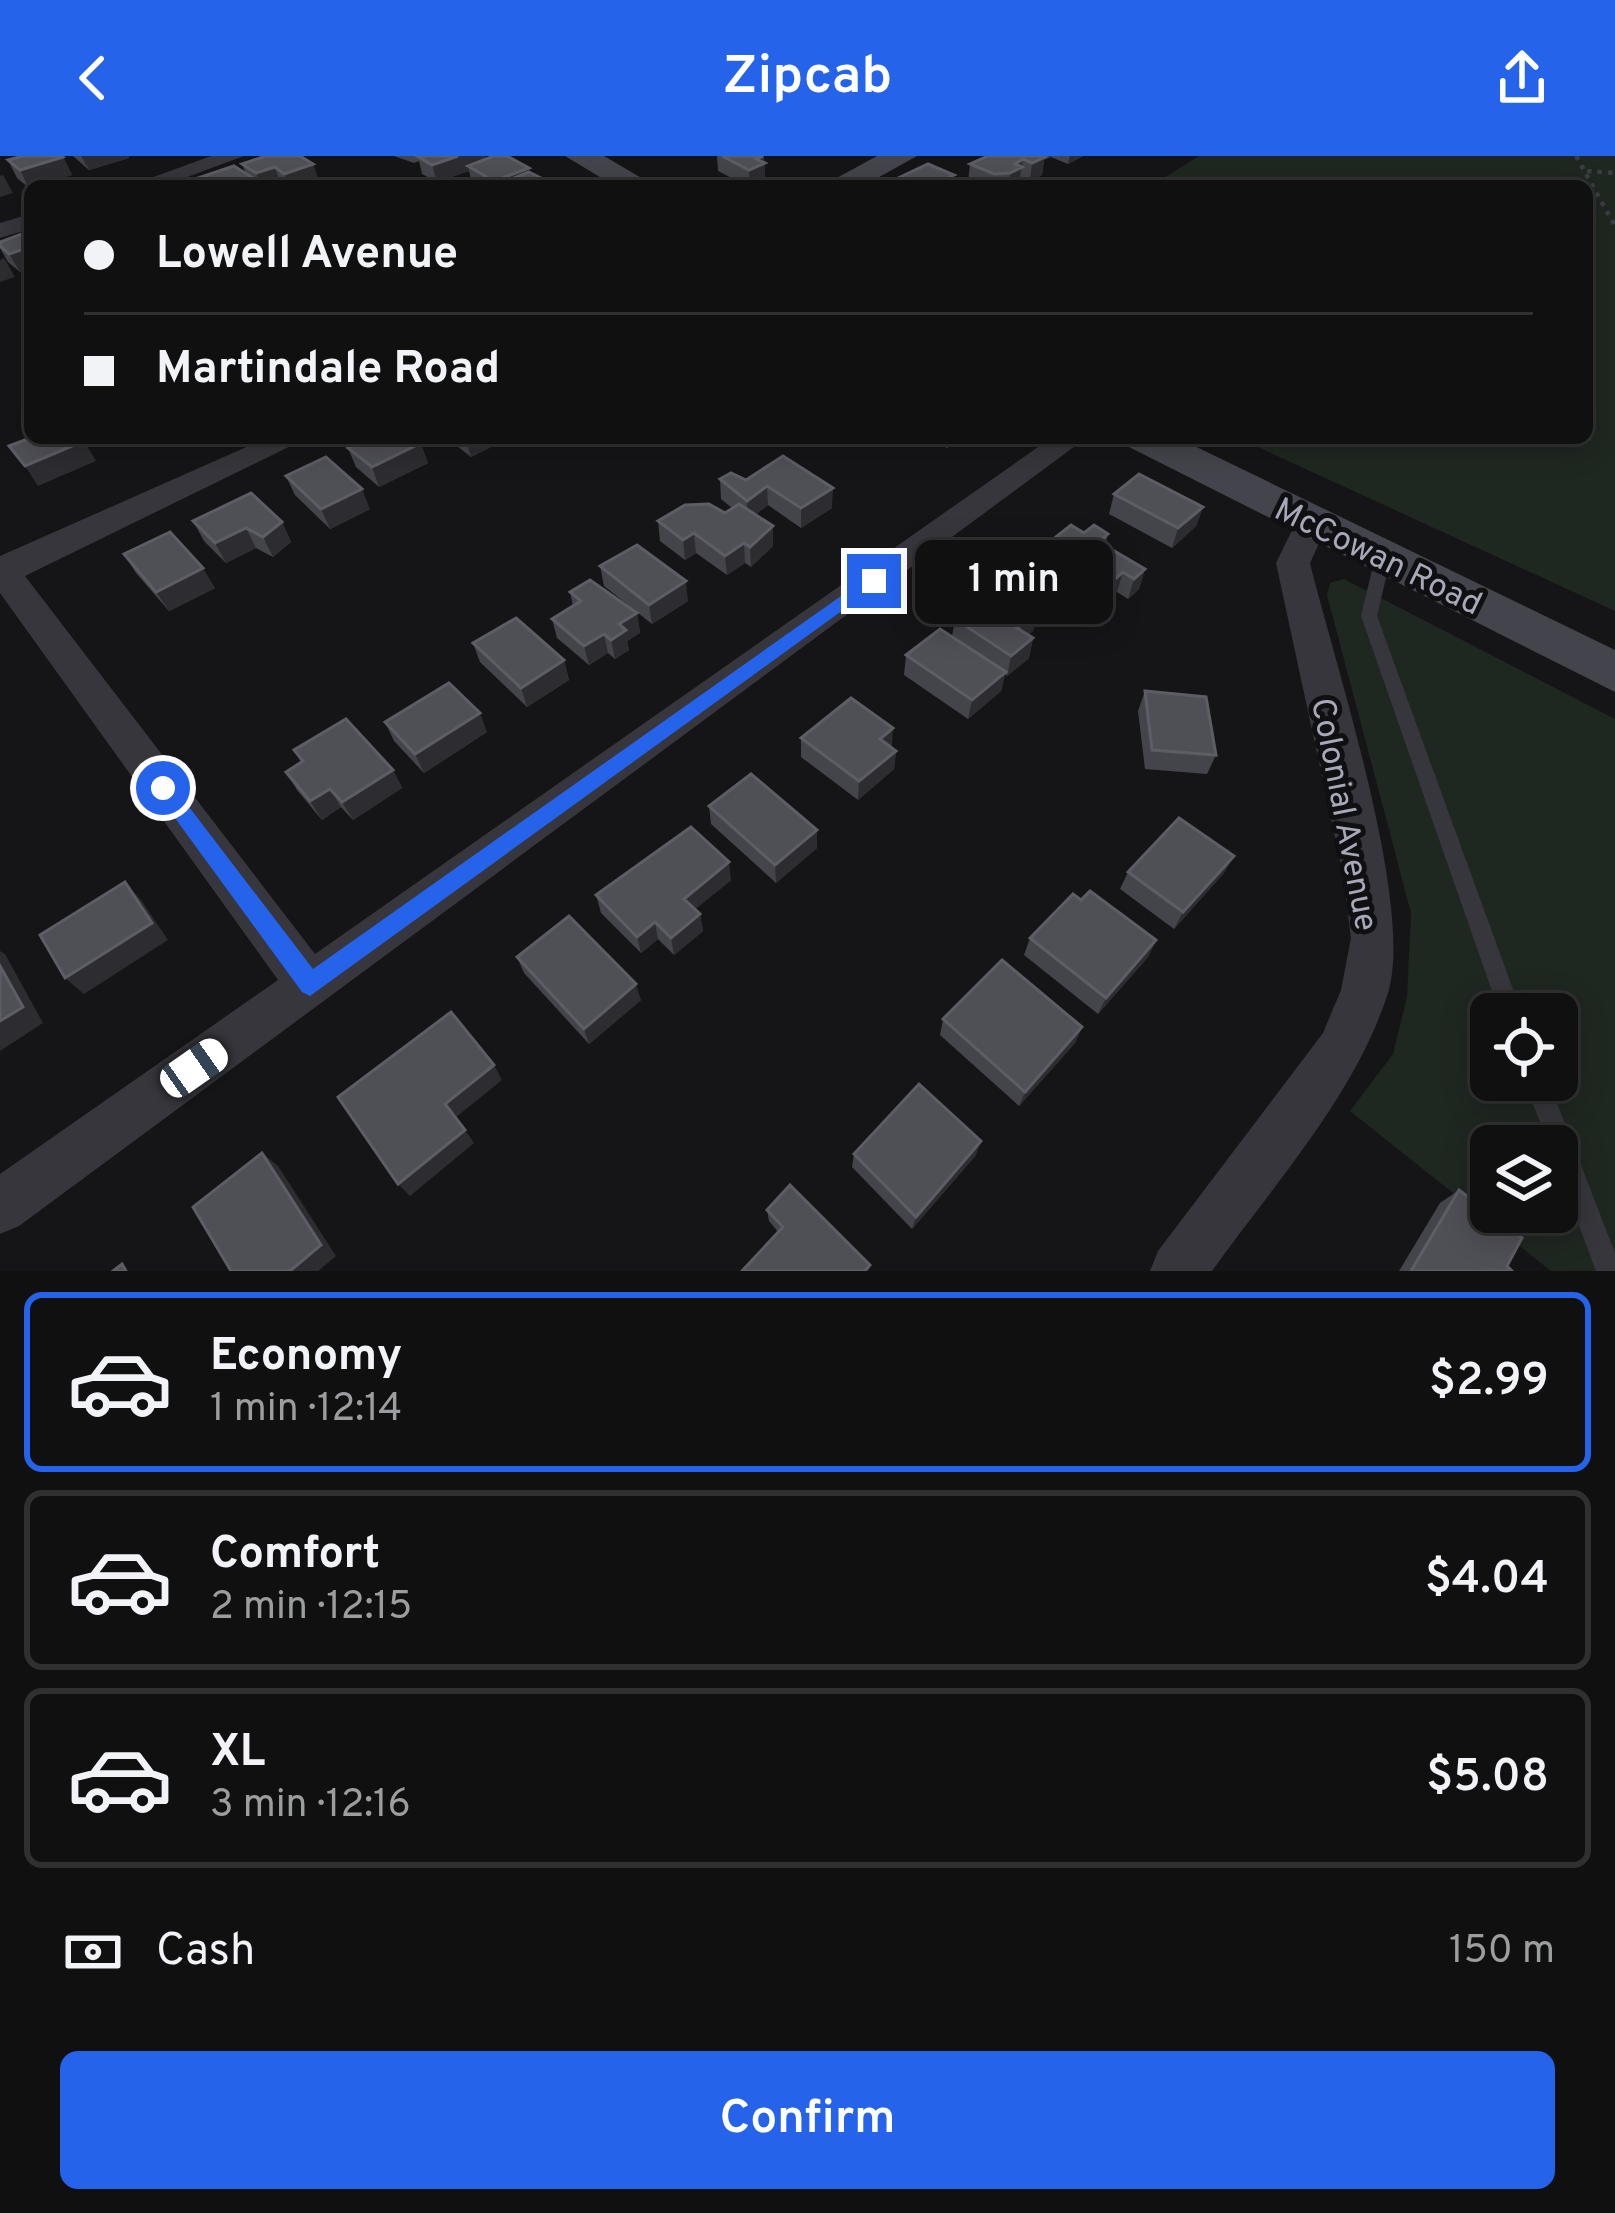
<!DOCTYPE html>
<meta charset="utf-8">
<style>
:root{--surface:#101011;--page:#19191a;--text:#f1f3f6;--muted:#9c9d9f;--line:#303031;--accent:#2563eb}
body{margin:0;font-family:Overpass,sans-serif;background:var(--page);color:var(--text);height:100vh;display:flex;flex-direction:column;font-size:45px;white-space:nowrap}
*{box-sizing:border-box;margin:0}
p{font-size:39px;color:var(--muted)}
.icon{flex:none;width:66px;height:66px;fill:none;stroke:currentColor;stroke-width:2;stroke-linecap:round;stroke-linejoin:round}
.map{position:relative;height:1115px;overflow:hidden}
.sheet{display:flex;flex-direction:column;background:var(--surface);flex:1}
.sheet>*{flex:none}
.guide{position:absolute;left:24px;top:24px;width:1569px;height:264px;border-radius:18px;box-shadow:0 6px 30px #0003,0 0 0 3px var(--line);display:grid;align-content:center;height:264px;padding:0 60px;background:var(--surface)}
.buttons{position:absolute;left:1470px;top:837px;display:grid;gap:24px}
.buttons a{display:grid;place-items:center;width:108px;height:108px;border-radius:18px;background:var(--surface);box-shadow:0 6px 30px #0003,0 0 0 3px var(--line);font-size:60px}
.end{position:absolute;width:54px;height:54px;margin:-27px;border:15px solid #2563eb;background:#fff;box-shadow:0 0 0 6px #fff}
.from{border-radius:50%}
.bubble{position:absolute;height:84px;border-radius:18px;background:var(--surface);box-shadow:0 6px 30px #0003,0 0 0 3px var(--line);font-size:39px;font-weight:600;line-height:84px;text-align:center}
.car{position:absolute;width:36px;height:72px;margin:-36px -18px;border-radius:15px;box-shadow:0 0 9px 3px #0007;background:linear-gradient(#fff 24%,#345 0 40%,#fff 0 76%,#345 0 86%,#fff 0)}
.guide b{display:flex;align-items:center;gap:42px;height:114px;font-size:45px}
.guide b+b{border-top:3px solid var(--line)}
.guide i{width:30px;height:30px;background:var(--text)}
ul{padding:21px 0 0;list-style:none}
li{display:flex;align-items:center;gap:36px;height:180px;margin:0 24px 18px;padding:0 36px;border:6px solid var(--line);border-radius:18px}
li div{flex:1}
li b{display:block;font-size:45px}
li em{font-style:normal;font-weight:600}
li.active{border-color:var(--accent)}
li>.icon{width:108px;height:108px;stroke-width:1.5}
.pay{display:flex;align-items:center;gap:30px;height:132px;padding:0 60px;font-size:45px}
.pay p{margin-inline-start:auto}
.action{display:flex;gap:24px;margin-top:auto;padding:24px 60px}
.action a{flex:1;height:138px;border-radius:18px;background:var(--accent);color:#fff;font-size:48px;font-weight:600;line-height:138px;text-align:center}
header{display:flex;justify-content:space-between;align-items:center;height:156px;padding:0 60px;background:var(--accent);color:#fff;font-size:54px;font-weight:600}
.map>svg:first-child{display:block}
.green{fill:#1f2721;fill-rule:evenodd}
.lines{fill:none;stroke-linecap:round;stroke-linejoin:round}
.path{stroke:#3c3d43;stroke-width:4.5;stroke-dasharray:4.5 6;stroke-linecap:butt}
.lane{fill:#36363c;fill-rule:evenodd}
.street{fill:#36363c;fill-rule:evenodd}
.secondary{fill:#44454c;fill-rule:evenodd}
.wall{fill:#44454a}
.shaded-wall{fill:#2d2d31}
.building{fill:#4f4f56;stroke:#5d5d65;stroke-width:3}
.route{fill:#2563eb}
.labels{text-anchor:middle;stroke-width:10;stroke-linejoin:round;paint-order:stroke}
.street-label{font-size:33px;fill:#a7a9b8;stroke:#101012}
</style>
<header><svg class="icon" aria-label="back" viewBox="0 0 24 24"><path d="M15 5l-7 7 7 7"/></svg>Zipcab<svg class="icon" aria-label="share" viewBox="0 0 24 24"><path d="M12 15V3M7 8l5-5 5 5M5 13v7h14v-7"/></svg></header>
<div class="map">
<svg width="1615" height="1115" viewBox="0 0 1615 1115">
<rect width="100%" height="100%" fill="#151517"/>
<!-- green -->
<g class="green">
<polygon points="1199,0 1615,0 1615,455 1238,282 1587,282 1587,30 1151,30"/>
<path d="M 1344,423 L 1615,563 L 1615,1115 L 1551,1115 L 1350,955 L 1393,898 L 1407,842 L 1411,757 L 1327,439 L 1330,427 ZM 1491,858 L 1557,858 L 1557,924 L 1491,924 ZM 1491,990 L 1557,990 L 1557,1056 L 1491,1056 Z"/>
</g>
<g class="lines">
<!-- path -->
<g class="path">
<polyline points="1576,0 1615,70"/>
<polyline points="1587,15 1615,17"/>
</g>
<!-- lane -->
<g class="lane">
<polygon points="1383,396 1391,401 1377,460 1522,858 1500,858 1361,460 1375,401"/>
<polygon points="1524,924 1548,924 1615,1097 1615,1115 1596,1115 1557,1011 1557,990 1549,990"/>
</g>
<!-- street -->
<g class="street">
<polygon points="211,0 244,0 163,30 129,30"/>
<polygon points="30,58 30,73 0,82 0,67"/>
<polygon points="267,282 307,282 25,420 315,798 1051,282 1086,282 19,1070 0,1078 0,1018 278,824 0,437 0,400"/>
<path d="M 1312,355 L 1329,366 L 1310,407 C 1334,505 1415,750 1388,837 C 1355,940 1274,1028 1212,1115 L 1150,1115 L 1158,1095 L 1323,877 L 1341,834 L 1351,782 L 1343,718 L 1276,407 L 1300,358 Z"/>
</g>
<!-- secondary -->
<g class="secondary">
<polygon points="565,0 604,0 655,30 615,30"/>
<polygon points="877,0 917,0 863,30 822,30"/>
<polygon points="1123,282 1178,282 1615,494 1615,536 1129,291"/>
</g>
</g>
<!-- wall -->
<g class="wall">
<polygon points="73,0 129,0 129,2 89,14"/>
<polygon points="394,0 485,0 486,3 530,17 557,30 476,30 472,27 469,15 437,26 422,18 419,5 414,7"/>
<polygon points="717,0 764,0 765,25 753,30 747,30 718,15"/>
<polygon points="988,0 1083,0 1068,8 1051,1 1044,4 1042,19 1030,25 1021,21 1019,28 1016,30 977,30 968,26 970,8"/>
<polygon points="63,1 72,19 30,30 29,32 17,22 8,4"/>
<polygon points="242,8 313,8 319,26 307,30 191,30 189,25 246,18"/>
<polygon points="30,75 30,113 20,116 8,106 0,92 0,86"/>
<polygon points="447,282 506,282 507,283 471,301"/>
<polygon points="929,282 963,282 947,292"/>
<polygon points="348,292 428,307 379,331 356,311"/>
<polygon points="783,300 832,352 801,372 768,349 755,359 773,370 773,390 751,411 745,407 727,419 696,397 685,404 660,385 658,365 725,357 732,352 721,343 720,323 746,324"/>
<polygon points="286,320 370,353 330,373 295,339"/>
<polygon points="1114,338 1203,351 1196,370 1172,392 1109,358"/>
<polygon points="193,365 282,366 291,386 273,401 256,392 226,407 204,385"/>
<polygon points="1084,377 1108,378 1105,389 1145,413 1139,433 1128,443 1117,436 1103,448 1060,423 1054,428 1040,420 1042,413 1039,411 1043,391"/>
<polygon points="124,398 215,432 169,455 136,417"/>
<polygon points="600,410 688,445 652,468 604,430"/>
<polygon points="570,436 637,457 640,477 627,485 629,494 615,503 608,497 589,509 557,482 552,463 573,450"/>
<polygon points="1038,456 1033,475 1028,479 1033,482 1029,502 1007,520 1005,518 1001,535 968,563 904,519 906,499 952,481 955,463"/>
<polygon points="473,487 564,504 569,524 527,551 480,506"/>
<polygon points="1145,535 1216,599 1207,618 1145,613 1138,555"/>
<polygon points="385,566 487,576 424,617 394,585"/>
<polygon points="801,582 892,591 896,595 894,613 858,644 801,601"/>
<polygon points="294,594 393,614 402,632 353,664 341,651 322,664 297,634 286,616 301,606"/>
<polygon points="709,650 817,674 817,692 776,727 711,668"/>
<polygon points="1234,700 1223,718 1174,773 1120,733 1128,716"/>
<polygon points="731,724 695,753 700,758 703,775 674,799 658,783 641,797 601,757 596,739"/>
<polygon points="1081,744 1156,784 1148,801 1098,858 1024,799 1030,782"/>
<polygon points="517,801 641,844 589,888 524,817"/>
<polygon points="943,863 1082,871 1075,887 1019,950 940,879"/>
<polygon points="854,998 976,999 912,1073 852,1011"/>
<polygon points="1459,1034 1512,1115 1399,1115 1440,1047"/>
<polygon points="767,1054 869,1115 778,1076 769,1065"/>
</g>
<!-- shaded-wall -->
<g class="shaded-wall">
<polygon points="81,0 129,0 129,2 89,14"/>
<polygon points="458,0 485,0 487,9 468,10 469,15 437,26 432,9"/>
<polygon points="764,0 765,25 749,30 749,14 756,3"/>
<polygon points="1039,0 1051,0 1044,4 1042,19 1030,25 1032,7"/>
<polygon points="1070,0 1083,0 1068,8"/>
<polygon points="63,1 72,19 36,30 30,30 29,32 20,14"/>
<polygon points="1023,3 1019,28 1008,30 1010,17 1015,8"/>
<polygon points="313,8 319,26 307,30 289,30 284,18"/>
<polygon points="275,11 281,29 261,30 256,17"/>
<polygon points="529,12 533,29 504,26 505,30 495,30 494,25"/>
<polygon points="3,19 13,37 0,41 0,20"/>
<polygon points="954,19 952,30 938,30 938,26"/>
<polygon points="30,91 30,113 20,116 9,98"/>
<polygon points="4,102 15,121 0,126 0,104"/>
<polygon points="131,282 151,282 135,289"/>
<polygon points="465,282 506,282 507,283 471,301"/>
<polygon points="948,282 963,282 947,292"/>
<polygon points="84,285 96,305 38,330 25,310"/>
<polygon points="421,287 428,307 379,331 372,311"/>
<polygon points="767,330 768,349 748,365 747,345"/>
<polygon points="833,332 832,352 801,372 801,352"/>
<polygon points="362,333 370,353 330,373 321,353"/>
<polygon points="1203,351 1196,370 1172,392 1178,372"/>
<polygon points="282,366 291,386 273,401 263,381"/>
<polygon points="773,370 773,390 751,411 750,391"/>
<polygon points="246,372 256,392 226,407 215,387"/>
<polygon points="694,377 696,397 685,404 683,384"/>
<polygon points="744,387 745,407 727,419 725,400"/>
<polygon points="1065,404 1060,423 1054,428 1058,409"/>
<polygon points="203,412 215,432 169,455 156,436"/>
<polygon points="1145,413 1139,433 1128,443 1134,423"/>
<polygon points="1123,416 1117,436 1103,448 1108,429"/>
<polygon points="686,425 688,445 652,468 649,449"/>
<polygon points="1038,456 1033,475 1013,492 1017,472"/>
<polygon points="637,457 640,477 627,485 629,494 615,503 611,484 619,468"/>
<polygon points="604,478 608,497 589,509 584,490"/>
<polygon points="1033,482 1029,502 1007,520 1011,500"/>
<polygon points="564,504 569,524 527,551 521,532"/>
<polygon points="1006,516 1001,535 968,563 972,544"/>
<polygon points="480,557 487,576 424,617 415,598"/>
<polygon points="893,572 892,591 880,583"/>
<polygon points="896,595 894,613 858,644 859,625"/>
<polygon points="393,614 402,632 353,664 342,646"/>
<polygon points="330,633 341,651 322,664 310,645"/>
<polygon points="817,674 817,692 776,727 775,709"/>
<polygon points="1234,700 1223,718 1174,773 1183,756"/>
<polygon points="729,706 731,724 687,760 684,743"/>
<polygon points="125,726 141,744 168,784 84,838 65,822"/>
<polygon points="700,758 703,775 674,799 671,782"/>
<polygon points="655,766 658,783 641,797 637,781"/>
<polygon points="1156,784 1148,801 1098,858 1106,842"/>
<polygon points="0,795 5,798 43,867 0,895"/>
<polygon points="636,828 641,844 589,888 584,873"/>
<polygon points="1082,871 1075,887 1019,950 1025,936"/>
<polygon points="494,909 502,924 455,962 445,948"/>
<polygon points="465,974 474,987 410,1040 398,1028"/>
<polygon points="981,985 976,999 912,1073 916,1061"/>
<polygon points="262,997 278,1010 336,1100 318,1115 290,1115"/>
</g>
<!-- building -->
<g class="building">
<polygon points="23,0 62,0 63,1 20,14 8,4"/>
<polygon points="266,0 300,0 313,8 284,18 275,11 256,17 242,8"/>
<polygon points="417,0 458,0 432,9"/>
<polygon points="494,0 507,0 529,12 494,25 468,10"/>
<polygon points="722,0 763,0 756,3 765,7 749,14"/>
<polygon points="988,0 1042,0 1045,1 1032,7 1023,3 1015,8 1022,11 1010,17 994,18 970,8"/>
<polygon points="928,8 954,19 938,26 947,30 899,30 890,26"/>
<polygon points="234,10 256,24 239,30 196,30 189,25"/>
<polygon points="529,16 557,30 512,30 504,26"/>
<polygon points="30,75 30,91 9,98 0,90 0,86"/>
<polygon points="30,282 81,282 84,285 25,310 9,290"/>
<polygon points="368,282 415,282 421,287 372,311 348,292"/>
<polygon points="783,300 833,332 801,352 767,330 747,345 720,323 731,317 746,324"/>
<polygon points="326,301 362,333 321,353 286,320"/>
<polygon points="1139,318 1203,351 1178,372 1114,338"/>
<polygon points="251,337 282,366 263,381 246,372 215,387 193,365"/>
<polygon points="709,348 725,357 739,348 773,370 750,391 744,387 725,400 694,377 683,384 658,365 685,349"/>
<polygon points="1071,369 1084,377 1094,369 1108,378 1099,386 1145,413 1134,423 1123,416 1108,429 1065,404 1058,409 1045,401 1051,396 1043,391"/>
<polygon points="170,376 203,412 156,436 124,398"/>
<polygon points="637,389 686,425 649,449 600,410"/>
<polygon points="590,424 637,457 619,468 626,474 611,484 604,478 584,490 552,463 581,445 570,436"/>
<polygon points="997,430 1038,456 1017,472 1033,482 1011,500 955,463"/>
<polygon points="516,462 564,504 521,532 473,487"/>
<polygon points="940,473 1006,516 972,544 906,499"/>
<polygon points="449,527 480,557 415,598 385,566"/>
<polygon points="1145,535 1206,541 1216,599 1152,594"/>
<polygon points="851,542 893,572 880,583 896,595 859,625 801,582"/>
<polygon points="346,563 393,614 342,646 330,633 310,645 286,616 303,605 294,594"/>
<polygon points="751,618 817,674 775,709 709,650"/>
<polygon points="1179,662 1234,700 1183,756 1128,716"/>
<polygon points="691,671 729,706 684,743 700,758 671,782 655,766 637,781 596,739"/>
<polygon points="125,726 152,767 65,822 40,779"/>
<polygon points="1090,735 1156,784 1106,842 1030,782 1073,738 1081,744"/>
<polygon points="569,760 636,828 584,873 517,801"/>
<polygon points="1002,804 1082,871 1025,936 943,863"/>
<polygon points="0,810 23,851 0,865"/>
<polygon points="451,856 494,909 445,948 465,974 398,1028 338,941"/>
<polygon points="919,928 981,985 916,1061 854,998"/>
<polygon points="262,997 321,1089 290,1115 231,1115 193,1051"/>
<polygon points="790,1029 870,1109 865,1115 742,1115 783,1071 767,1054"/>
<polygon points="1459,1034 1522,1082 1507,1110 1512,1115 1411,1115"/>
<polygon points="122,1108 126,1115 113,1115"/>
</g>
<!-- route -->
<polygon class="route" points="868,421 883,425 310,840 302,836 153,632 156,626 170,626 313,813"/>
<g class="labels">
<!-- street labels -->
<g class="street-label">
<text transform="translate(1379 399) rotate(26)" y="12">McCowan Road</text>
<text transform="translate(1346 658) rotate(79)" y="12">Colonial Avenue</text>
</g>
</g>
</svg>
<div class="buttons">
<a><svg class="icon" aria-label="locate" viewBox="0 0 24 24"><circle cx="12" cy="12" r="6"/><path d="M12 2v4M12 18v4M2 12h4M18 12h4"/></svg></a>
<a><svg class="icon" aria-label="layers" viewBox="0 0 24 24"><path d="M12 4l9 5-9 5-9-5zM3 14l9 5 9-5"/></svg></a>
</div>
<i class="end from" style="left:163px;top:632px"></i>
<i class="end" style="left:874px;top:425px"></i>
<div class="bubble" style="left:915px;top:384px;width:198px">1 min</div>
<i class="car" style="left:194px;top:912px;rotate:55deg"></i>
<div class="guide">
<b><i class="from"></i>Lowell Avenue</b>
<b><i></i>Martindale Road</b>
</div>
</div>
<section class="sheet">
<ul>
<li class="active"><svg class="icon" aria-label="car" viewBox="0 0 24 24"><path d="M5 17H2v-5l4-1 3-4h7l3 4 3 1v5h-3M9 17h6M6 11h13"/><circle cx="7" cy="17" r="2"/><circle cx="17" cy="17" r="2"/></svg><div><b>Economy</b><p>1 min · 12:14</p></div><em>$2.99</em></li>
<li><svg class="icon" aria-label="car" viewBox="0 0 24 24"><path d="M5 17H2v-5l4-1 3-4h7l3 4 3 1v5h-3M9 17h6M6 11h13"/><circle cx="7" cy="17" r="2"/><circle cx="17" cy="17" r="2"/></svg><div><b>Comfort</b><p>2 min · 12:15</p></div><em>$4.04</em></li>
<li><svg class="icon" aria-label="car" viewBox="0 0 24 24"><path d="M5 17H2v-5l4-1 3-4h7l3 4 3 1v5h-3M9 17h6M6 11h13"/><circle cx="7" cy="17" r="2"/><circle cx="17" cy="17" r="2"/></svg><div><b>XL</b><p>3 min · 12:16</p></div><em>$5.08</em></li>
</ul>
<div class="pay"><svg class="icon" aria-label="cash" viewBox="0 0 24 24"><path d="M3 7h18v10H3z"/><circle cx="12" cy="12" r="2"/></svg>Cash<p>150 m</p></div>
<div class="action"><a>Confirm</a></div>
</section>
